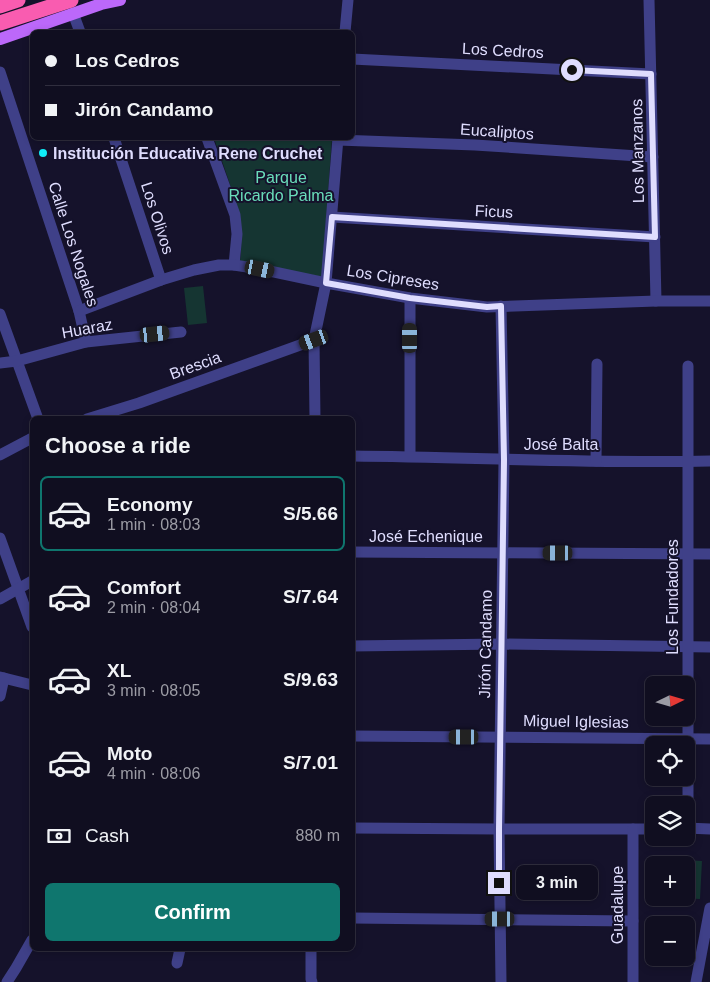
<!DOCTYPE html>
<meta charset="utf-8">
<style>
:root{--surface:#100e20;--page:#1e1c2d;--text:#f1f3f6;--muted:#9c9ca5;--line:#302e3e;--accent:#0f766e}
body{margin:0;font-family:Helvetica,sans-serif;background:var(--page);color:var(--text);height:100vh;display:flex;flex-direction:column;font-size:19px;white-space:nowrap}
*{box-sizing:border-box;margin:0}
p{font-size:16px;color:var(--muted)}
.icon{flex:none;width:28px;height:28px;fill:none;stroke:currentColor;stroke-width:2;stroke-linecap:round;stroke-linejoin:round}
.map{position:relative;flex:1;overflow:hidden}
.drawer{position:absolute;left:30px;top:416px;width:325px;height:535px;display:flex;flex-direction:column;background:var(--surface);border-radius:8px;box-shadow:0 2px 8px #0003,0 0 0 1px var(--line)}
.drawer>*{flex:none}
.banner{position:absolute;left:30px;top:30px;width:325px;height:110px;border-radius:8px;box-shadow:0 2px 8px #0003,0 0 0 1px var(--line);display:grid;align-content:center;height:110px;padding:0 15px;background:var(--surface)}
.needle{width:32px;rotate:85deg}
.buttons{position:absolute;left:645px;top:676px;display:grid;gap:10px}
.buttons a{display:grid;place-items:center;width:50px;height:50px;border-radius:8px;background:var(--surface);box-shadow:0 2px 8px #0003,0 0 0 1px var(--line);font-size:25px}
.end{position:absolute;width:22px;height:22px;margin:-11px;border:6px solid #dfddfe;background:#111;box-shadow:0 0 0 2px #111}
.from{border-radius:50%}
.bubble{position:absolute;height:35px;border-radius:8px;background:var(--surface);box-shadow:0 2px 8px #0003,0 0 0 1px var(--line);font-size:16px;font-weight:800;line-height:35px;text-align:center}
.car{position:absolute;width:15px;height:30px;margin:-15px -8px;border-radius:6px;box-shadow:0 0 4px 1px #0007;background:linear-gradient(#222 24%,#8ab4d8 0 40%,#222 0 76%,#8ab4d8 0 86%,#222 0)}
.banner b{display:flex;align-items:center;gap:18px;height:48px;font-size:19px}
.banner b+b{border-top:1px solid var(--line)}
.banner i{width:12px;height:12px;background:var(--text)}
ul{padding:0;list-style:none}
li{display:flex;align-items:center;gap:15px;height:75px;margin:0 10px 8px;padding:0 5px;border:2px solid transparent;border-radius:8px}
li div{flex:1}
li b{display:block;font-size:19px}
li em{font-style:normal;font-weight:800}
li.on{border-color:var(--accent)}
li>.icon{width:45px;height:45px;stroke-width:1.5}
h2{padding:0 15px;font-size:22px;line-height:60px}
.pay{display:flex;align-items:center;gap:12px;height:55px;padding:0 15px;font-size:19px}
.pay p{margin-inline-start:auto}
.action{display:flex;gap:10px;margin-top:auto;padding:10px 15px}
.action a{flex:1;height:58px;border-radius:8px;background:var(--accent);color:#fff;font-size:20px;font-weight:800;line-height:58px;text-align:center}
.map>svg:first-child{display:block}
.green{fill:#153532}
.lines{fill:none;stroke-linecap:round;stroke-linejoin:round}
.minor{stroke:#3f4088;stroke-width:11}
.major{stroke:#bc68fa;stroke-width:12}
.highway{stroke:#f95cb0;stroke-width:15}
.route{stroke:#dfddfe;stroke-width:6}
.poi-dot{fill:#10ecf7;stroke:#15122b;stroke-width:2}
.labels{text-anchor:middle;stroke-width:4;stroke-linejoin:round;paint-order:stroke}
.street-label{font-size:16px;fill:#dfddfe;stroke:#15122b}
.poi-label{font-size:16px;font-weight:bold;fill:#dfddfe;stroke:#15122b;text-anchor:start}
.park-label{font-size:16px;fill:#6addba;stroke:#15122b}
</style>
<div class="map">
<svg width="710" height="982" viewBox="0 0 710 982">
<rect width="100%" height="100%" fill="#15122b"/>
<!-- green -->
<g class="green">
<path d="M 214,138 L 332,138 L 322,277 L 240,261 C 246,219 227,177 214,138 Z"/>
<polygon points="203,286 207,323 188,325 184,288"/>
<polygon points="649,858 702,861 700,899 679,898 686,898 686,865 654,865 654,896 646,895"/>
</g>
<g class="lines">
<!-- minor -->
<g class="minor">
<polyline points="649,0 656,301"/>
<polyline points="73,13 80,32"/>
<polyline points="345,32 348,0"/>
<polyline points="352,59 651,74"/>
<polyline points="0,72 79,311 86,342"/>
<polyline points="114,138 161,280"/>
<polyline points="207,138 235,215 237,234 234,265"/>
<polyline points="338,140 475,145 653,157"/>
<polyline points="332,217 655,237"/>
<polyline points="410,298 410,456"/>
<polyline points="79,311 161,280 194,270 219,265 234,265 260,269 326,283 410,298 487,307 656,301 710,301"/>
<polyline points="0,314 38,419"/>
<polyline points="0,363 17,361 86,342 181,332"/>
<polyline points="87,419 139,403 314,340"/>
<polyline points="315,419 314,340 326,283 338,138"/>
<polyline points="0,455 32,438"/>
<path d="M 352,456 C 472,457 591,464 710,461"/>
<polyline points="596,461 597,364"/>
<polyline points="0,538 32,627"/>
<polyline points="352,552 710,554"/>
<polyline points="0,599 32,581"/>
<polyline points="352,646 501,644 710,647"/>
<polyline points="0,677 32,685"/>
<polyline points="0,696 4,678"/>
<polyline points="352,736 710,739"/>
<polyline points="352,828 499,829 654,829"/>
<polyline points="686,828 710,829"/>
<polyline points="688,828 688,366"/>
<polyline points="352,918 633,921"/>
<polyline points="311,949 311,979 312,982"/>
<polyline points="177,963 180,949"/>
<polyline points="7,982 16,968 32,940"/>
<polyline points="501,982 499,829 504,460 501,306"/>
<polyline points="633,982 633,829"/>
<polyline points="696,982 710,908"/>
</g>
<!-- major -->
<polyline class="major" points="0,39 101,4 120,0"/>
<!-- highway -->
<g class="highway">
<polyline points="0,6 18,0"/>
<polyline points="0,23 71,0"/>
</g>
</g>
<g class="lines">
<!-- route -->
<polyline class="route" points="499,883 499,829 504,460 501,306 487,307 410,298 326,283 332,217 655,237 651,74 572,70"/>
</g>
<!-- markers -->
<circle class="poi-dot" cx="43" cy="153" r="5"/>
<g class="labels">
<!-- street labels -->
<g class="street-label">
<text transform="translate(503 50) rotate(3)" y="6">Los Cedros</text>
<text transform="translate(497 131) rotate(4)" y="6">Eucaliptos</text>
<text transform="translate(637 151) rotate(-91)" y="6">Los Manzanos</text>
<text transform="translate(494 211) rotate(3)" y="6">Ficus</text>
<text transform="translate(158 218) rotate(72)" y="6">Los Olivos</text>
<text transform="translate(74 244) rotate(72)" y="6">Calle Los Nogales</text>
<text transform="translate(393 277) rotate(9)" y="6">Los Cipreses</text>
<text transform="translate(87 328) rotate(-10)" y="6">Huaraz</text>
<text transform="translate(195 365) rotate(-20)" y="6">Brescia</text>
<text x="561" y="450">José Balta</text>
<text x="426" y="542">José Echenique</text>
<text transform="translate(672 597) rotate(-90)" y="6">Los Fundadores</text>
<text transform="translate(485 644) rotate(-89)" y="6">Jirón Candamo</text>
<text transform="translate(576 721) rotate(1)" y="6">Miguel Iglesias</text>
<text transform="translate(617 905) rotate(-90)" y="6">Guadalupe</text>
</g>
<!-- poi labels -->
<g class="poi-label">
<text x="53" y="159">Institución Educativa Rene Cruchet</text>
</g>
<!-- park labels -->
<g class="park-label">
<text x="281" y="183">Parque<tspan x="281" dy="18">Ricardo Palma</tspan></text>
</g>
</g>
</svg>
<div class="buttons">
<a><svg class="needle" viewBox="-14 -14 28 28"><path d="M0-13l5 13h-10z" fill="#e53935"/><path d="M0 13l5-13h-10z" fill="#9c9ca5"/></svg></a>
<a><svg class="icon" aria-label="locate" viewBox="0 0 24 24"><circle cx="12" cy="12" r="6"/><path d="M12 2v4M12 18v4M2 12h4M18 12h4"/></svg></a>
<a><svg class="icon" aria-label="layers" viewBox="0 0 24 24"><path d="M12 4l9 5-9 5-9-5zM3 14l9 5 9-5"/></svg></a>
<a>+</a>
<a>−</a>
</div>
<i class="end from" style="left:572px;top:70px"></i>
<i class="end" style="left:499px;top:883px"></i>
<div class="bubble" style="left:516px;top:865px;width:82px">3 min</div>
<i class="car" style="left:260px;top:269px;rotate:102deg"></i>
<i class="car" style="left:155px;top:334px;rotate:84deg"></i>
<i class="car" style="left:410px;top:338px;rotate:0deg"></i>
<i class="car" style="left:314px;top:340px;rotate:250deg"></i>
<i class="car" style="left:558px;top:553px;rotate:270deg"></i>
<i class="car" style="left:464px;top:737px;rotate:270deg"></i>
<i class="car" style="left:500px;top:919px;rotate:270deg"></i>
<div class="banner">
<b><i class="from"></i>Los Cedros</b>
<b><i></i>Jirón Candamo</b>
</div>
<section class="drawer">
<h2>Choose a ride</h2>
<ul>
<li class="on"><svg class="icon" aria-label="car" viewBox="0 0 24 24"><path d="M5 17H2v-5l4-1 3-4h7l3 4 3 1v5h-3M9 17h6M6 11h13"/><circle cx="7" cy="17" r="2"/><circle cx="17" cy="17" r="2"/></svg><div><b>Economy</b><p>1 min · 08:03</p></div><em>S/5.66</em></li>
<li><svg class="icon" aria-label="car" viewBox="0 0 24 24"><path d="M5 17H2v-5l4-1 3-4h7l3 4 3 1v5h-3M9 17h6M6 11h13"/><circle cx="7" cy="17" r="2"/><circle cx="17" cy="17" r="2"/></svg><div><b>Comfort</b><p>2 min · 08:04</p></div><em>S/7.64</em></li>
<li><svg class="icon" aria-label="car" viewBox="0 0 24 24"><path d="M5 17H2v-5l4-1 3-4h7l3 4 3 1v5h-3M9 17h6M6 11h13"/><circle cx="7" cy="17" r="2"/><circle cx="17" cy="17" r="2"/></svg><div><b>XL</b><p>3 min · 08:05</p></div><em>S/9.63</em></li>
<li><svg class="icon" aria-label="car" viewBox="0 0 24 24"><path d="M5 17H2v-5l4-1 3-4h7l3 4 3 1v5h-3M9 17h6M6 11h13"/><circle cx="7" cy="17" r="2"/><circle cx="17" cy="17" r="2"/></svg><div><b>Moto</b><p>4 min · 08:06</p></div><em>S/7.01</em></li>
</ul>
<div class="pay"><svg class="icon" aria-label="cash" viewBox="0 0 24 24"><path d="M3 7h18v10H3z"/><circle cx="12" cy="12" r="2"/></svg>Cash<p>880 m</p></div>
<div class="action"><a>Confirm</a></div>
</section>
</div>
